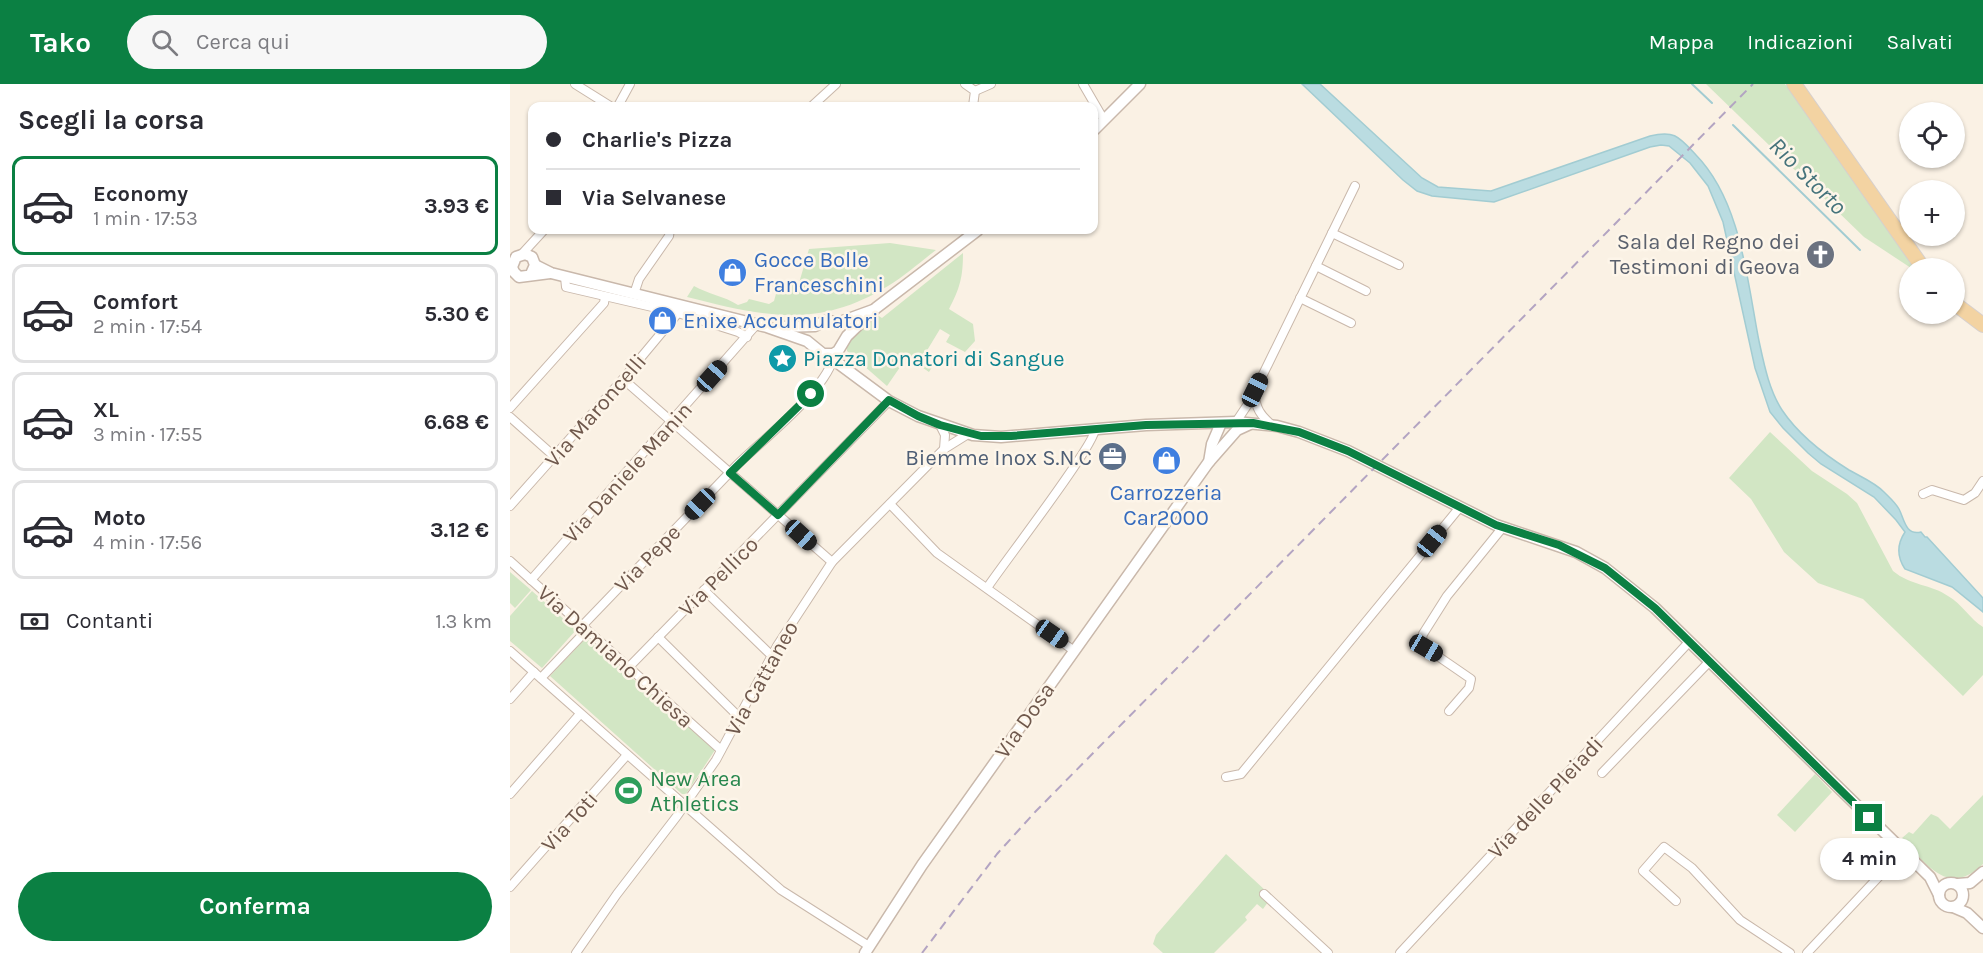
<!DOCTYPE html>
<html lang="it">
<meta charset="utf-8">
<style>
:root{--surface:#fff;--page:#f7f7f7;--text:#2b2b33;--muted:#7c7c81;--line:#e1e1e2;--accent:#0b8043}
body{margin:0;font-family:Karla,sans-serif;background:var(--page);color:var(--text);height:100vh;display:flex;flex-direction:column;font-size:22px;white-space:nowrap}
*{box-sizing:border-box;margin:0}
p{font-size:20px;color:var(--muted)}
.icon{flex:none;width:33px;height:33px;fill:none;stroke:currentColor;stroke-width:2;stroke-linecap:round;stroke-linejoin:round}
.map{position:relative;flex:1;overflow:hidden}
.drawer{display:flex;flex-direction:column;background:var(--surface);width:510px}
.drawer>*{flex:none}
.guide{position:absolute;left:18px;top:18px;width:570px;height:132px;border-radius:12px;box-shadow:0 2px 4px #0004;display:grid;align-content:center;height:132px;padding:0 18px;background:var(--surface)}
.controls{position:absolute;left:1389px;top:18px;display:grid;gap:12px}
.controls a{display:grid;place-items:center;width:66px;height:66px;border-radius:50%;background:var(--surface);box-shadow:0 2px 4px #0004;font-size:30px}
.end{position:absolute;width:27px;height:27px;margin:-14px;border:8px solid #0b8043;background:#fff;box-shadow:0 0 0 3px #fff}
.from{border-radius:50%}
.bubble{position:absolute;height:42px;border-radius:21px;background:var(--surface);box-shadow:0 2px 4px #0004;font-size:20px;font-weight:700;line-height:42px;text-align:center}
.car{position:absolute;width:18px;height:36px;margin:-18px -9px;border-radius:8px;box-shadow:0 0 4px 2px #0007;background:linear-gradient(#222 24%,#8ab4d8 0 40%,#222 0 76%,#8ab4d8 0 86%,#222 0)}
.guide b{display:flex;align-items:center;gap:21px;height:57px;font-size:22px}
.guide b+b{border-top:2px solid var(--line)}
.guide i{width:15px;height:15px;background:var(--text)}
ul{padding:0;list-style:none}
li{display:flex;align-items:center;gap:18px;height:99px;margin:0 12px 9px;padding:0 6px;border:3px solid var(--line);border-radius:12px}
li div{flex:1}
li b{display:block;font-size:22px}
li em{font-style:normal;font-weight:700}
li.selected{border-color:var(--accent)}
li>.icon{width:54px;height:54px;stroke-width:1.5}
h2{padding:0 18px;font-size:27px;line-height:72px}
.pay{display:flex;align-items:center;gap:15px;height:66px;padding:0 18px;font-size:22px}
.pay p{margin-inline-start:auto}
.primary-button{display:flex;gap:12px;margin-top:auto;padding:12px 18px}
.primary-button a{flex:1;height:69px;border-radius:36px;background:var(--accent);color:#fff;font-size:24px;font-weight:700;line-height:69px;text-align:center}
header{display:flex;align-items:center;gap:36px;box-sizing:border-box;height:84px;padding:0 30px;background:var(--accent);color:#fff}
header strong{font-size:28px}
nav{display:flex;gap:33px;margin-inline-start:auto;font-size:21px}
.search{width:420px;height:54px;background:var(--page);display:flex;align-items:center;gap:15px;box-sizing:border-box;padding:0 21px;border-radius:33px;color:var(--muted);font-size:22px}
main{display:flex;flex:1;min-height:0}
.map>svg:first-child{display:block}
.green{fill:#d2e6c4}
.water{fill:#badce1;stroke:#a2ccd2;stroke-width:1.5}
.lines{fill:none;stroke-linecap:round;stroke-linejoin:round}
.stream{stroke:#a2ccd2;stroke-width:2}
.minor-casing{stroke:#c9b8ab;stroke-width:10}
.tertiary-casing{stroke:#c9b8ab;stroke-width:13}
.primary-casing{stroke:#d7d0cd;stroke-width:16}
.minor{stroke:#fff;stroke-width:8}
.tertiary{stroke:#fff;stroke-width:10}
.primary{stroke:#f3d3a2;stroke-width:14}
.rail{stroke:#b3a4c2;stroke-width:2;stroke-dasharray:9 6;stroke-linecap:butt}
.route{stroke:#0b8043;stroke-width:8}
.labels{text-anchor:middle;stroke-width:5;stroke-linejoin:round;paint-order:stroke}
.worship-label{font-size:22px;fill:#5b616d;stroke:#fdf5e9;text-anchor:end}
.shop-label{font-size:22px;fill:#366cbe;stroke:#fdf5e9;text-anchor:start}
.culture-label{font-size:22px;fill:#0d838f;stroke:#fdf5e9;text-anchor:start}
.street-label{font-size:22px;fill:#6f584c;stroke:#fdf5e9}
.service-label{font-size:22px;fill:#4e5e75;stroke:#fdf5e9;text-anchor:end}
.leisure-label{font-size:22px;fill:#27864d;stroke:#fdf5e9;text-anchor:start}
.water-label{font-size:24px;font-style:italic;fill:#45737b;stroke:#fdf5e9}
</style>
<header>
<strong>Tako</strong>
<div class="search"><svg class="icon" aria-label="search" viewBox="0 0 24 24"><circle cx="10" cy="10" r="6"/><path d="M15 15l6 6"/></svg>Cerca qui</div>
<nav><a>Mappa</a><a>Indicazioni</a><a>Salvati</a></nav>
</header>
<main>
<section class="drawer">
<h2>Scegli la corsa</h2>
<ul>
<li class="selected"><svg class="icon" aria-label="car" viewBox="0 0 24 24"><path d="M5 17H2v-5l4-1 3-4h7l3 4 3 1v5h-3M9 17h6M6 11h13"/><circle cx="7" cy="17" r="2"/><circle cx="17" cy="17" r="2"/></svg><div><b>Economy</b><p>1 min · 17:53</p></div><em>3.93 €</em></li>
<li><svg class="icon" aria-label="car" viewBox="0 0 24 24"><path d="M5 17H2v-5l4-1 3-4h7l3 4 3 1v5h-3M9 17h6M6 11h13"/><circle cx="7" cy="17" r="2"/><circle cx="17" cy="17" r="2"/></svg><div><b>Comfort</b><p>2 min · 17:54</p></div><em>5.30 €</em></li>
<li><svg class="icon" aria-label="car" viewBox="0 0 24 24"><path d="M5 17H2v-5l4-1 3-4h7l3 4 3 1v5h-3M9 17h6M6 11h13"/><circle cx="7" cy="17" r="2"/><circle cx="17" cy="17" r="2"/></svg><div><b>XL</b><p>3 min · 17:55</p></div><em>6.68 €</em></li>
<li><svg class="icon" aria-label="car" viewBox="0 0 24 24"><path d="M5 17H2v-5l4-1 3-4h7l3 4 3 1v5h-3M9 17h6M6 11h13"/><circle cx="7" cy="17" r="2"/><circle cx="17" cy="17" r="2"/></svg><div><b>Moto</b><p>4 min · 17:56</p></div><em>3.12 €</em></li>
</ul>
<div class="pay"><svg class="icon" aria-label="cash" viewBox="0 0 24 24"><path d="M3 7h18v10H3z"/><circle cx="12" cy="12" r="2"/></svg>Contanti<p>1.3 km</p></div>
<div class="primary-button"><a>Conferma</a></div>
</section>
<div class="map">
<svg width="1473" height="869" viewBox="0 0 1473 869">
<rect width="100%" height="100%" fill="#faf1e4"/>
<!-- green -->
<g class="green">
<polygon points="1196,0 1275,0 1407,184 1401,184 1354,153"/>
<path d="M 380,159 L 426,166 C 410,178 395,192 378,202 C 307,246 252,232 177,213 L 184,202 C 198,210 214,212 228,221 L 237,218 L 239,215 L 259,220 L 264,217 L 269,199 L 271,197 L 289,199 L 299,165 Z"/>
<path d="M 453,169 C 453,193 450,204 439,225 L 463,240 L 465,257 L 455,268 L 436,258 L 440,251 L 430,245 L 413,273 L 420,277 L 418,280 L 422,283 L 419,288 L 397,273 L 377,302 L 337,267 L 337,259 L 356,239 L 367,231 L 372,234 Z"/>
<path d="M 1260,348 L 1302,387 L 1337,410 L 1347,419 L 1383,487 C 1401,502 1421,500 1438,512 C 1452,520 1460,535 1473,543 L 1473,591 L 1453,612 L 1353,515 L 1308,499 L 1274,468 L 1241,415 L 1219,394 Z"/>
<polygon points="0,488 21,506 5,524 0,519"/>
<polygon points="22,507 66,546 32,584 0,557 0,532"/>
<polygon points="76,554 205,666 176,710 172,710 40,592"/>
<polygon points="1305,690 1322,708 1285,748 1267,731"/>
<path d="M 1473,711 L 1473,780 C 1438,814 1416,780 1392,754 L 1399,748 L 1403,750 L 1421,730 L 1428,733 L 1440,745 Z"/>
<polygon points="716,770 756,807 758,818 753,825 747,820 735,833 737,836 704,869 653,869 643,860 646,851"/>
</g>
<!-- water -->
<path class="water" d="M 792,0 L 810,0 L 912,94 L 928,103 L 981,107 L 1140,52 C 1165,46 1169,53 1186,71 C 1231,117 1237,196 1249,257 C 1254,280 1259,306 1272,326 C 1288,350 1315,371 1339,386 C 1351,393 1364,398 1374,408 C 1379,413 1385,418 1389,425 C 1394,434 1395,452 1411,448 L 1415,453 L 1417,453 L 1473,514 L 1473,528 L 1442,503 L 1395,485 C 1387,473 1387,460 1395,448 L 1386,436 L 1364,413 L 1311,380 L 1298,369 L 1273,344 L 1260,328 L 1245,284 L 1213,138 L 1198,102 L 1180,79 L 1159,62 L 1151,61 L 1140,63 L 984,118 L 922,112 L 907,107 L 893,96 Z"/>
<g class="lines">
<!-- stream -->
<g class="stream">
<polyline points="1182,0 1202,19"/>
<polyline points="1223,41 1350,166"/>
</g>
<defs>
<g id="minor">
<polyline points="65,0 100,22"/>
<polyline points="455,0 465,7 463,22"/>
<polyline points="573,0 594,36"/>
<polyline points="465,7 481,0"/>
<polyline points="108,22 120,0"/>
<polyline points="302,22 326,0"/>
<polyline points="822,149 889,181"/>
<polyline points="12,170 34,146"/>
<polyline points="806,182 856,207"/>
<polyline points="55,193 56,203 168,229 228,248 237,253"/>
<polyline points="124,210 129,195 159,152 160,146"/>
<polyline points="790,214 841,239"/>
<polyline points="113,295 322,478"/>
<path d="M 745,309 C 745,324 751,332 762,341"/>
<polyline points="0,324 94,219 95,213"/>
<polyline points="0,333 45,373"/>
<polyline points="726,338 740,317 845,102"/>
<polyline points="430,341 435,351 434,365"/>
<polyline points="1413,410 1422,406 1454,416 1465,409 1473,397"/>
<polyline points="380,420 427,469 563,566"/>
<polyline points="0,422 113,295 168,229 170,222"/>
<polyline points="0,477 211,666"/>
<polyline points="21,496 247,240"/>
<path d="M 477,504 C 492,481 586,360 585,345"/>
<polyline points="194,506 262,572"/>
<path d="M 72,542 C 123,489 174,436 225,383 C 252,356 313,309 323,275"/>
<polyline points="148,553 229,633"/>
<polyline points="0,567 271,806 359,862"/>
<polyline points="119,583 379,317"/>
<polyline points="31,594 77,546"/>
<polyline points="0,615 24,588"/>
<polyline points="939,627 959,604 961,595 916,564 912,554 913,550 937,512 993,443"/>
<polyline points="1092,689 1199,578"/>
<polyline points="716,693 731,690 950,423"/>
<polyline points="0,710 70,630"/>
<polyline points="0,803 117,671"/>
<polyline points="754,810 818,869"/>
<polyline points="1166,817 1133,787 1154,763 1182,784 1230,836 1280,869"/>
<polyline points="66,869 107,810 167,732 206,676 267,562 322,478 434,365 458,350"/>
<polyline points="890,869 1179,558"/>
<polyline points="1297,869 1393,767"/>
</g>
<g id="tertiary">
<polyline points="584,46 630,0"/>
<polyline points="25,181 41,189 257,243 297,257 313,270 323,270 328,267 337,252 366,224 468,146"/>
<polyline points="21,190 25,181 22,173 15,170 6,173 2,183 4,188 9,193 40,189"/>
<polyline points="269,243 305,242 315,237 330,238 363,226"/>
<polyline points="317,271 379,317 408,332 463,351 491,353 636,341 726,338 767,342 789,348 838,367 986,441 1066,468 1095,484 1145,524 1420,793 1429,811"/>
<polyline points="699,378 702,360 711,339"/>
<circle cx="1441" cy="811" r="12"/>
<polyline points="1448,800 1460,799 1473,788"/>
<polyline points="1443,823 1457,829 1473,844"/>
<polyline points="355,869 412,781 698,379 727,346 740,340"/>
</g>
<g id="primary">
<polyline points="1284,0 1413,184"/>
<polyline points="1444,219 1473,241"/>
</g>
</defs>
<!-- minor casing -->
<use href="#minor" class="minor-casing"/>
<!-- tertiary casing -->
<use href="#tertiary" class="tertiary-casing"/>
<!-- primary casing -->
<use href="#primary" class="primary-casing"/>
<!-- minor -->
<use href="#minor" class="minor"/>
<!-- tertiary -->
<use href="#tertiary" class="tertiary"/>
<!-- primary -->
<use href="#primary" class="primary"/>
<!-- rail -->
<polyline class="rail" points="412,869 487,770 526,727 1243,0"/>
</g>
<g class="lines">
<!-- route -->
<polyline class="route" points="301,310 220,389 268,431 379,316 408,332 430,341 471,352 501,352 636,341 743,339 789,348 838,367 986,441 1049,461 1095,484 1145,524 1359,734"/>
</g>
<!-- icons -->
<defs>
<symbol id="church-disc" viewBox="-11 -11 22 22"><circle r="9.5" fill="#6b7280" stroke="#fdf5e9"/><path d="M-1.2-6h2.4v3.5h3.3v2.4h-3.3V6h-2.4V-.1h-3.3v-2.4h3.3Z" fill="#fff"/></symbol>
<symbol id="shop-disc" viewBox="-11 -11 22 22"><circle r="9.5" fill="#3f7fe0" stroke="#fdf5e9"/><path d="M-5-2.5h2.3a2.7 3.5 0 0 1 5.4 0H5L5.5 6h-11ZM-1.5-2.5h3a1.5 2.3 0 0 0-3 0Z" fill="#fff"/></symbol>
<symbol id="sight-disc" viewBox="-11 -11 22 22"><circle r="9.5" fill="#0f9aa8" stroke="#fdf5e9"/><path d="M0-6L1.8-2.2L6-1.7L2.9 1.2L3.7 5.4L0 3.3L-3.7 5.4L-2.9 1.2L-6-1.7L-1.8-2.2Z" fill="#fff"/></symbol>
<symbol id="office-disc" viewBox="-11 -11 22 22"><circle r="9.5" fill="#5c6f8a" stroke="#fdf5e9"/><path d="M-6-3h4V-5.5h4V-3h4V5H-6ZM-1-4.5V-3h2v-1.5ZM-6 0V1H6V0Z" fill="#fff"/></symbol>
<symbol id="stadium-disc" viewBox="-11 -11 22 22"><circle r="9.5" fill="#2e9e5b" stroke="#fdf5e9"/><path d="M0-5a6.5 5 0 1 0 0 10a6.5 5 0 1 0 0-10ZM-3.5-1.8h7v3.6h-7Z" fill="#fff"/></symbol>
</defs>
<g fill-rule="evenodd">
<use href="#church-disc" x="1294" y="154" width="33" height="33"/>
<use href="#shop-disc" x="206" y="172" width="33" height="33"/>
<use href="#shop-disc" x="136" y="220" width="33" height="33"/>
<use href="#sight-disc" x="256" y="258" width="33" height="33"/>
<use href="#office-disc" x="586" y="356" width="33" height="33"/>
<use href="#shop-disc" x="640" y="360" width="33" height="33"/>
<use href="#stadium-disc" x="102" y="690" width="33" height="33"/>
</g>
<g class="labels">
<!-- worship labels -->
<g class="worship-label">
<text x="1290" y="165">Sala del Regno dei<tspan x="1290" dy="25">Testimoni di Geova</tspan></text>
</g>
<!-- shop labels -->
<g class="shop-label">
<text x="244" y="183">Gocce Bolle<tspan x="244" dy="25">Franceschini</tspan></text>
<text x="173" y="244">Enixe Accumulatori</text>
<text x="656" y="416" text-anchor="middle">Carrozzeria<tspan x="656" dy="25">Car2000</tspan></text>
</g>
<!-- culture labels -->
<g class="culture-label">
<text x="293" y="282">Piazza Donatori di Sangue</text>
</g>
<!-- street labels -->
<g class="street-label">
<text transform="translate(85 326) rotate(-49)" y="8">Via Maroncelli</text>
<text transform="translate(117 388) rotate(-48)" y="8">Via Daniele Manin</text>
<text transform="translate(137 474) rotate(-46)" y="8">Via Pepe</text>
<text transform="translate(208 492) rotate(-45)" y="8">Via Pellico</text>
<text transform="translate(106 572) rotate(42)" y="8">Via Damiano Chiesa</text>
<text transform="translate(251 594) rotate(-61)" y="8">Via Cattaneo</text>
<text transform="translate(514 636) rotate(-55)" y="8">Via Dosa</text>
<text transform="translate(1035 713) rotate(-47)" y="8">Via delle Pleiadi</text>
<text transform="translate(59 737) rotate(-48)" y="8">Via Toti</text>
</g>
<!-- service labels -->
<g class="service-label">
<text x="582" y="381">Biemme Inox S.N.C</text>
</g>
<!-- leisure labels -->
<g class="leisure-label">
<text x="140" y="702">New Area<tspan x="140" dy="25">Athletics</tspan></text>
</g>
<!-- water labels -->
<g class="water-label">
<text transform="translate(1298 92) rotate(45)" y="8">Rio Storto</text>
</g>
</g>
</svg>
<div class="controls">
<a><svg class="icon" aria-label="locate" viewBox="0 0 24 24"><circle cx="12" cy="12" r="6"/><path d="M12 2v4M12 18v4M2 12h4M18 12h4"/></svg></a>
<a>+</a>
<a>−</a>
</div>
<i class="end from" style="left:301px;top:310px"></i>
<i class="end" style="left:1359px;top:734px"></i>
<div class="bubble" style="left:1310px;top:754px;width:99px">4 min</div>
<i class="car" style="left:202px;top:292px;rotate:42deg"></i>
<i class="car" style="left:745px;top:306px;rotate:26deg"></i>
<i class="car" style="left:190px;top:420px;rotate:224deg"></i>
<i class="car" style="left:291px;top:451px;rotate:132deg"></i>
<i class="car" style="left:922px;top:457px;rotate:39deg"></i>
<i class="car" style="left:542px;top:550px;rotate:125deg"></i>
<i class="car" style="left:916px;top:564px;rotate:120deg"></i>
<div class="guide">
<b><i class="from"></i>Charlie's Pizza</b>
<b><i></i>Via Selvanese</b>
</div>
</div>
</main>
